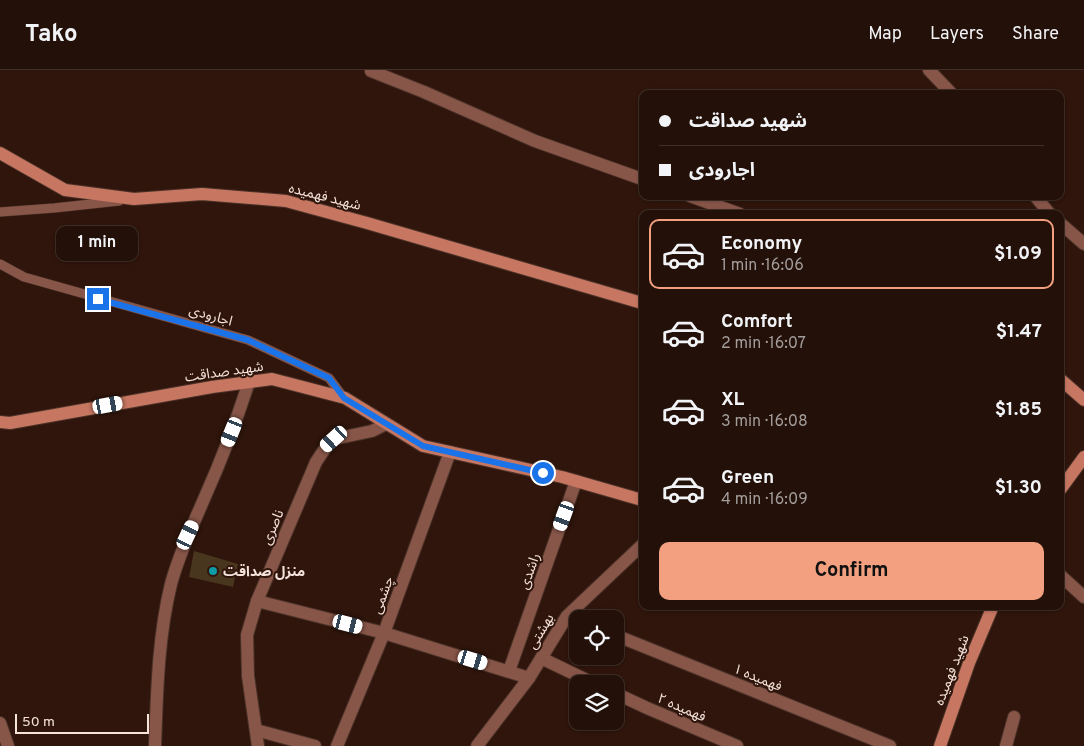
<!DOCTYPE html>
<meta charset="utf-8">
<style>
:root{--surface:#231008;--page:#2b1912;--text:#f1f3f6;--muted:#a39d9c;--line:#403029;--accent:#f2a07f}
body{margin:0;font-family:Overpass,"Noto Sans Arabic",sans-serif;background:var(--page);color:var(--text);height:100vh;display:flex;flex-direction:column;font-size:19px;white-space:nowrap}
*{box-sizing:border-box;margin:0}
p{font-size:16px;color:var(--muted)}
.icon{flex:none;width:28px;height:28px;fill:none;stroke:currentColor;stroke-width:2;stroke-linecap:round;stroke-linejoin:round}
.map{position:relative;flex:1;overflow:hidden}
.sheet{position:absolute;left:639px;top:140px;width:425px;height:400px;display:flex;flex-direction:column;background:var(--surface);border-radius:10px;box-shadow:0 1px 4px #0004,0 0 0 1px var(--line)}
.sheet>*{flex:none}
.banner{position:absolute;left:639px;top:20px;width:425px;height:110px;border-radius:10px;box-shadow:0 1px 4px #0004,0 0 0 1px var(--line);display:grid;align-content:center;height:110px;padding:0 20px;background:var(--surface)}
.tools{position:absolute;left:569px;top:540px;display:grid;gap:10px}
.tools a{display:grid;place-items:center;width:55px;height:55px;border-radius:10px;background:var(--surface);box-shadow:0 1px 4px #0004,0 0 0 1px var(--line);font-size:25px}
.scale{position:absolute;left:15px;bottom:12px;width:134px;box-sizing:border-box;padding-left:5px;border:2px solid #f6e3dc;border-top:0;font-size:14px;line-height:18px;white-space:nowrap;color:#f6e3dc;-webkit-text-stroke:4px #2f150b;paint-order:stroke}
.end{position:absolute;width:22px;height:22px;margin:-11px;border:6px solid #1a73e8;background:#fff;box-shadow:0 0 0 2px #fff}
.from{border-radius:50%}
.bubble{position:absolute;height:35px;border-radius:10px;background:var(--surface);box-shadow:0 1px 4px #0004,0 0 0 1px var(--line);font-size:16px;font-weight:700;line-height:35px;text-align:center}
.car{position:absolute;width:15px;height:30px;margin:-15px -8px;border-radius:6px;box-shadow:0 0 4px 1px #0007;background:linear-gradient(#fff 24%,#345 0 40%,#fff 0 76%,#345 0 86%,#fff 0)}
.banner b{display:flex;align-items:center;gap:18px;height:48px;font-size:19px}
.banner b+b{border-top:1px solid var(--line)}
.banner i{width:12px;height:12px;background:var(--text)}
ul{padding:9px 0 0;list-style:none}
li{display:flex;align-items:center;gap:15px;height:70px;margin:0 10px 8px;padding:0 10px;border:2px solid transparent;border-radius:10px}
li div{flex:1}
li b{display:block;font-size:19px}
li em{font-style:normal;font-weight:700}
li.on{border-color:var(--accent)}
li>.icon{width:45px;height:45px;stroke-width:1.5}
.cta{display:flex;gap:10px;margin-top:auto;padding:10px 20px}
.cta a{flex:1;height:58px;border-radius:10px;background:var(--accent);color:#111;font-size:20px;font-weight:700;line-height:58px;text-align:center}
header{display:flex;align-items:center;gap:30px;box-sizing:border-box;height:70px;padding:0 25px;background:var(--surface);border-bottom:1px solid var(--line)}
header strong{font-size:24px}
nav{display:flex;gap:28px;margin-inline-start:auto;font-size:18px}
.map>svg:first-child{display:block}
.building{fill:#49361e}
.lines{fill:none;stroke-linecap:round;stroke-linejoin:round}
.lane-casing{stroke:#4b3228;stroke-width:10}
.street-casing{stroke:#4b3228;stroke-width:14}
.secondary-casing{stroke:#4b3228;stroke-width:14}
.lane{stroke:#885649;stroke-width:9}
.street{stroke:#885649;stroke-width:12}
.secondary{stroke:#c67661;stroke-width:12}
.route{stroke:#1a73e8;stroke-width:6}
.culture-dot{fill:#0f9aa8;stroke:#2f150b;stroke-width:2}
.labels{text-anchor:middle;stroke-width:4;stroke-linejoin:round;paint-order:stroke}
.street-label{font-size:14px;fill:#f6e3dc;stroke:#2f150b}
.poi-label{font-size:14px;font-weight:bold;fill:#f6e3dc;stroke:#2f150b;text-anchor:start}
</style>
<header>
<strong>Tako</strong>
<nav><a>Map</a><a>Layers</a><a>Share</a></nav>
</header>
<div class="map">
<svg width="1084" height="676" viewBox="0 0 1084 676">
<rect width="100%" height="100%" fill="#2f150b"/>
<!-- building -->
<polygon class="building" points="194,481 238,494 233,517 189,507"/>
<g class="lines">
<defs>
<g id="lane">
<polyline points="0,142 54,138 119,131"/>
<polyline points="0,194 24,207 248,270 329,308 344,328"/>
</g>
<g id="street">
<polyline points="929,0 952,24"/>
<polyline points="371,1 424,22 535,71 642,109"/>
<polyline points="690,126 740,144"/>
<polyline points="1035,126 1050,144"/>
<polyline points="1060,153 1084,174"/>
<polyline points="1060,505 1084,527"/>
<polyline points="257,531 384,563 529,608"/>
<polyline points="615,565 890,676"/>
<polyline points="541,588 595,614"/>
<polyline points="509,601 576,411"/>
<polyline points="615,623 647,638 737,676"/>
<polyline points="0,653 8,676"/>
<polyline points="256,660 315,676"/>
<path d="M 155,676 C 157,622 158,567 171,514 C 179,484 192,457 204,429 C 221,391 236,352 249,312"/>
<polyline points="258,676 248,606 247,565 257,531 316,392 326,377 334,369 372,361 386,354"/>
<polyline points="337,676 384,563 450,382"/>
<polyline points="477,676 529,608 567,546 642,475"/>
<polyline points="1006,676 1014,647"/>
</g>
<g id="secondary">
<polyline points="0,83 65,120 134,129 202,124 286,131 367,153 642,233"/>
<polyline points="1060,309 1084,330"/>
<polyline points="0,352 10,353 212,317 272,309 345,328 423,376 562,407 642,430"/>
<polyline points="1060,420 1084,387"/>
<polyline points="940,676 969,593 993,536"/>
</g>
</defs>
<!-- lane casing -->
<use href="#lane" class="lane-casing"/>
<!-- street casing -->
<use href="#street" class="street-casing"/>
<!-- secondary casing -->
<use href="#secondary" class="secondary-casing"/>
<!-- lane -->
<use href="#lane" class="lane"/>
<!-- street -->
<use href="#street" class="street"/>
<!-- secondary -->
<use href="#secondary" class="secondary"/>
</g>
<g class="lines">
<!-- route -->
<polyline class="route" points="98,229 248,270 329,308 344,328 423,376 543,403"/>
</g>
<!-- markers -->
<circle class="culture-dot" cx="213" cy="501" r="5"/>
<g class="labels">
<!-- street labels -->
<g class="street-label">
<text transform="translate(325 126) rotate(14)" y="5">شهید فهمیده</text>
<text transform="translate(211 245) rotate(16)" y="5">اجارودی</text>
<text transform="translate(224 301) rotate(-8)" y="5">شهید صداقت</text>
<text transform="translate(272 457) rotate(-67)" y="5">ناصری</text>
<text transform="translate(529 501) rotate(-70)" y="5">راشدی</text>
<text transform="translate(382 525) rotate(-70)" y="5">چشمی</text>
<text transform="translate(540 561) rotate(-59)" y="5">بهشتی</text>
<text transform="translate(951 600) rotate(-69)" y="5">شهید فهمیده</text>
<text transform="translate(758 607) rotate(22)" y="5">فهمیده ۱</text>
<text transform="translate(682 637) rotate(23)" y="5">فهمیده ۲</text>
</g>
<!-- poi labels -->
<g class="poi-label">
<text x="223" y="506">منزل صداقت</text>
</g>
</g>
</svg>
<div class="tools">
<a><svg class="icon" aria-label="locate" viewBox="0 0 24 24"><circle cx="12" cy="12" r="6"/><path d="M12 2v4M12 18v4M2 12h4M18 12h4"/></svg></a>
<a><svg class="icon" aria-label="layers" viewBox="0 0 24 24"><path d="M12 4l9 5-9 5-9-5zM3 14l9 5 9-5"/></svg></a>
</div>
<div class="scale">50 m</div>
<i class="end from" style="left:543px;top:403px"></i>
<i class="end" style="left:98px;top:229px"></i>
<div class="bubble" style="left:56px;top:156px;width:82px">1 min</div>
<i class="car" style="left:108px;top:335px;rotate:80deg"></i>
<i class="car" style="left:232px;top:362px;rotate:202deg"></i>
<i class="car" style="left:334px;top:369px;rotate:228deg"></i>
<i class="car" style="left:564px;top:446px;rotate:200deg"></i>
<i class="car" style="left:188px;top:465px;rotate:25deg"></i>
<i class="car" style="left:348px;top:554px;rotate:104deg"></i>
<i class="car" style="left:473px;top:590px;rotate:107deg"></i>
<div class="banner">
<b><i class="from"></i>شهید صداقت</b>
<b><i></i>اجارودی</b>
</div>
<section class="sheet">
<ul>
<li class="on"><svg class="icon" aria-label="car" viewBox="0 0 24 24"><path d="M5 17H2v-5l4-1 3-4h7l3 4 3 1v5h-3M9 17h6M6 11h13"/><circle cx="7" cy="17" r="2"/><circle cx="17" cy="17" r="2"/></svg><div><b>Economy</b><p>1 min · 16:06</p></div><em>$1.09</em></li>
<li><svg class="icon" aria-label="car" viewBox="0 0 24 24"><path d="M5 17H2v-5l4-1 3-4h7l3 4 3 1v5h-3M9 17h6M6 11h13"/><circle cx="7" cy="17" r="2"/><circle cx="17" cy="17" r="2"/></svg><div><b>Comfort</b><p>2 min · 16:07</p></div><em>$1.47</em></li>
<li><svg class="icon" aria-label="car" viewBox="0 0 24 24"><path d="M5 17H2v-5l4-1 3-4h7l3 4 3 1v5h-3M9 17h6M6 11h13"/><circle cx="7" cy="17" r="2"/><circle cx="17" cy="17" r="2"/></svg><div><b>XL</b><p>3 min · 16:08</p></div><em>$1.85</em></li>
<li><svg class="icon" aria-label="car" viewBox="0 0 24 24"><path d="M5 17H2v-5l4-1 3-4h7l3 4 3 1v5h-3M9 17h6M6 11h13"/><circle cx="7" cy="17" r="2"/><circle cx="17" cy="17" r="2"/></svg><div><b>Green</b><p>4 min · 16:09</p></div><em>$1.30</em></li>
</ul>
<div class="cta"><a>Confirm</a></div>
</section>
</div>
